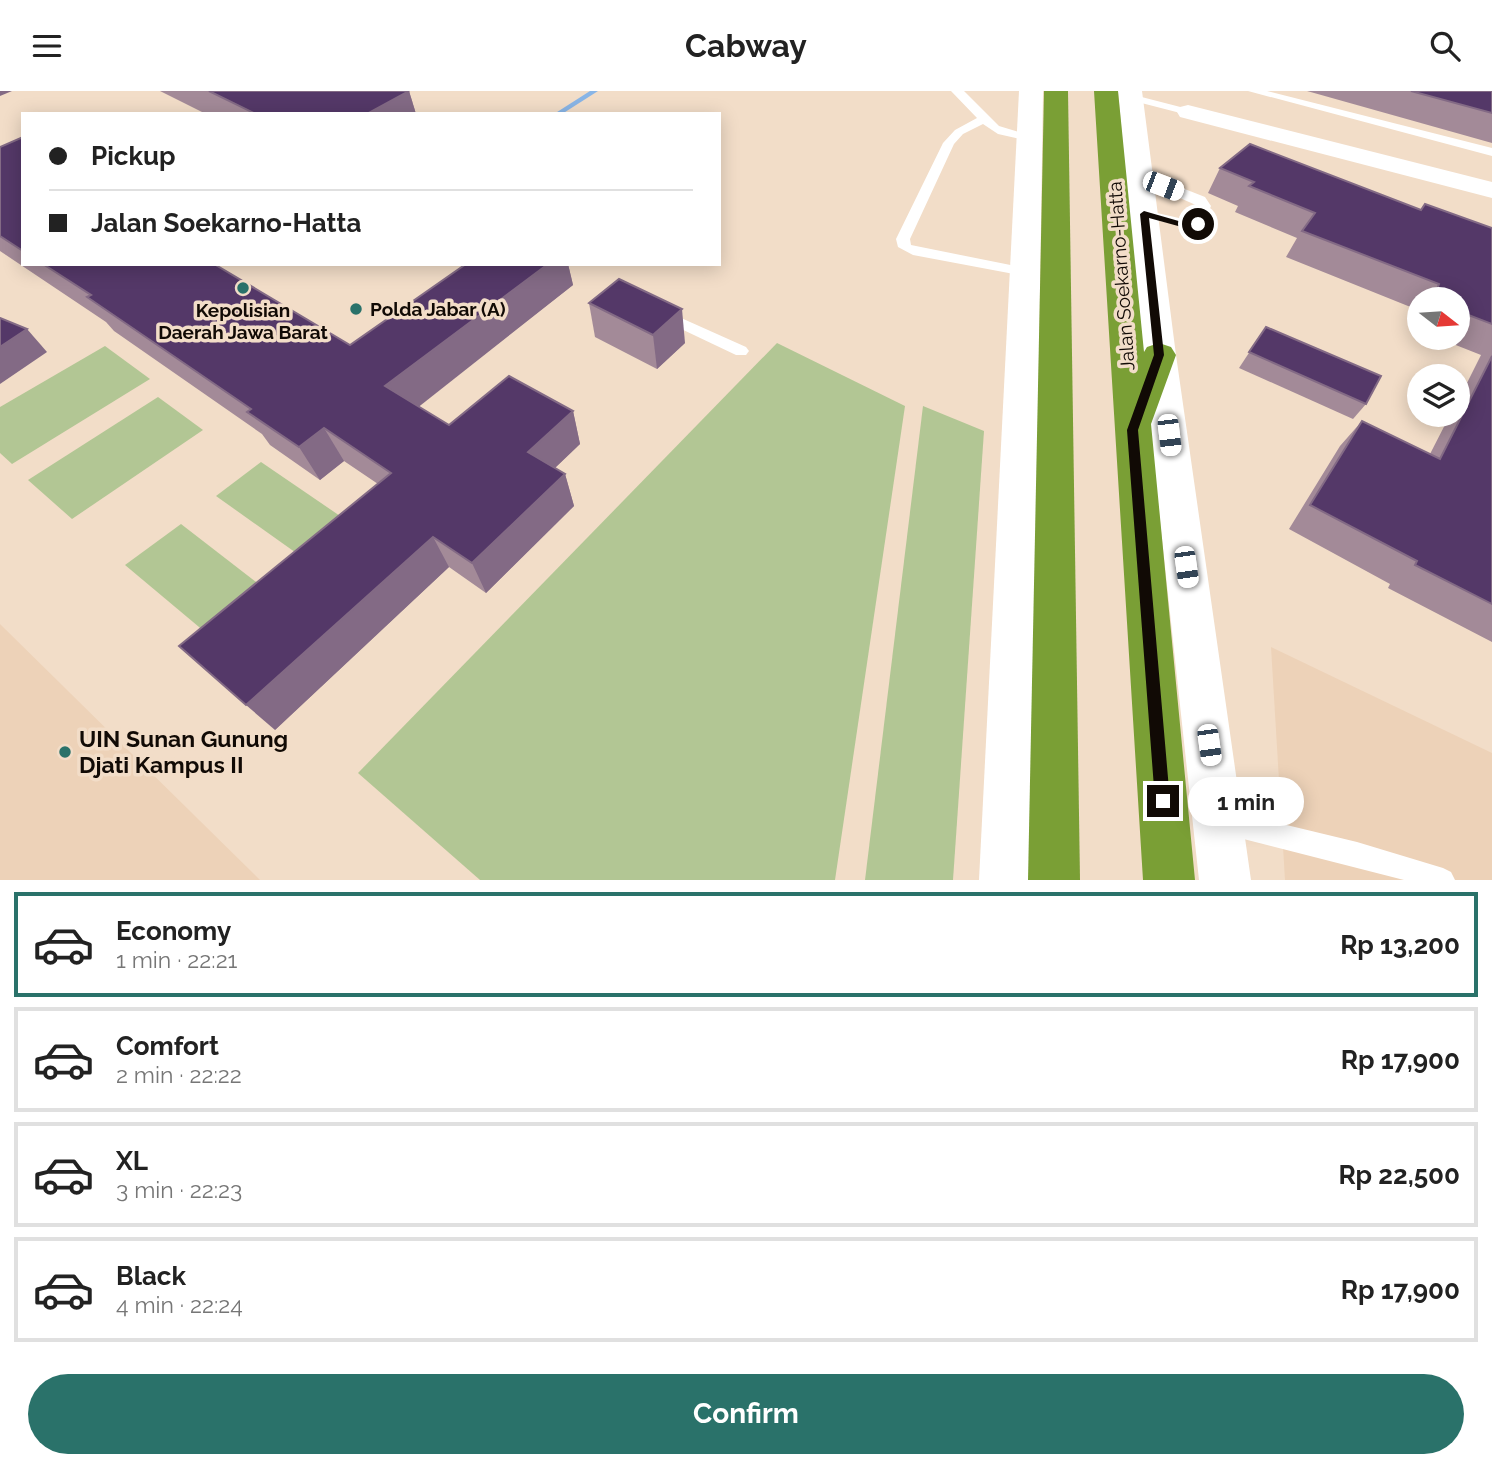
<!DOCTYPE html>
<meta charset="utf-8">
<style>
:root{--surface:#fff;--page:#f6f6f6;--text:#222;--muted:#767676;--line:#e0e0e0;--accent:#2a726a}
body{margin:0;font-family:Raleway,sans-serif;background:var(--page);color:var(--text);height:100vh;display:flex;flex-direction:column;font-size:26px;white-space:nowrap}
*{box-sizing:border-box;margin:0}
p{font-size:23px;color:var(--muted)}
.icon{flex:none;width:38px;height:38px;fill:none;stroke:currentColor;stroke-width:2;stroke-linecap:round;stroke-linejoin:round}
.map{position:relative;height:789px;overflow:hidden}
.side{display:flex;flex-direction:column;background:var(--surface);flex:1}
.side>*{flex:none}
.guide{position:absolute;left:21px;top:21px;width:700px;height:154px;border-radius:0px;box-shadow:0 4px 18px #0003;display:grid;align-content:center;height:154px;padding:0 28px;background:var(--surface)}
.needle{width:46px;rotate:107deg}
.tools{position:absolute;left:1407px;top:196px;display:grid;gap:14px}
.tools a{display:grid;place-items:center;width:63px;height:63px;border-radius:50%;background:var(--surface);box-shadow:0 4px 18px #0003;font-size:35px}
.end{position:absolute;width:32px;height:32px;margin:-16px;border:9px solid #110a05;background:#fff;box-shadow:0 0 0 4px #fff}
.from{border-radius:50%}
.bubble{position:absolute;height:49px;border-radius:24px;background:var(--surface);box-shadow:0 4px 18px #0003;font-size:23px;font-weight:700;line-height:49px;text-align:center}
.car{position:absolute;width:21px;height:42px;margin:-21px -10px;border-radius:9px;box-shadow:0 0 5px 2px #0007;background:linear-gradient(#fff 24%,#345 0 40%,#fff 0 76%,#345 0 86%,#fff 0)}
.guide b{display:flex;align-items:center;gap:24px;height:66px;font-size:26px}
.guide b+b{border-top:2px solid var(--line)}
.guide i{width:18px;height:18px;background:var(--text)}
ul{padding:12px 0 0;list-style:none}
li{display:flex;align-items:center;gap:21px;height:105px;margin:0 14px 10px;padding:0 14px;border:4px solid var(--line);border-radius:0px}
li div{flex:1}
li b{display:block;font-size:26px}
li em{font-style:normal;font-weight:700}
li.on{border-color:var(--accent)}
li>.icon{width:63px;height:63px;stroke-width:1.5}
.primary-button{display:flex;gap:14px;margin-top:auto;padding:14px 28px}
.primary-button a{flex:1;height:80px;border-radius:42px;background:var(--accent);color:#fff;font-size:28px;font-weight:700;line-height:80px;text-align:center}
header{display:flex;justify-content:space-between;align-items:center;height:91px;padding:0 28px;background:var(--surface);font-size:32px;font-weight:700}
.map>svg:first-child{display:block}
.built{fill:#edd2b8}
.green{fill:#b2c694}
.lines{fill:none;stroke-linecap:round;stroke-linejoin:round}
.stream{fill:#89b5e6;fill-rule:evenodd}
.lane{fill:#fff;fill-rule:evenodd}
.street{fill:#fff;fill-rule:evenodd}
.secondary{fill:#fff;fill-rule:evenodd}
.highway{fill:#7a9f35;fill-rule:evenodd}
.wall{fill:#a38a98}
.shaded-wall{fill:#836a85}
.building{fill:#543868;stroke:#836a85;stroke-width:2}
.route{fill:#110a05}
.poi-dot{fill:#2a726a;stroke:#f2ddc8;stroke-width:2.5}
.labels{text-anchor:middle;stroke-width:7;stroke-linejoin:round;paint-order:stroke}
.street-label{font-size:19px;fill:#110a05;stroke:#f2ddc8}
.poi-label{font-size:19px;font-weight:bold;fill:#110a05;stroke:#f2ddc8;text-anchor:start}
.near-poi-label{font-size:23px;font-weight:bold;fill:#110a05;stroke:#f2ddc8;text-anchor:start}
</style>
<header><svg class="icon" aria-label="menu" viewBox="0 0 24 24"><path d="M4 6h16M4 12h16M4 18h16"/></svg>Cabway<svg class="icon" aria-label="search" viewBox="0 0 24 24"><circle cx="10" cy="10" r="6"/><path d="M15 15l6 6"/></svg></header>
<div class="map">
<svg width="1492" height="789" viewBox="0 0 1492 789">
<rect width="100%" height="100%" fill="#f2ddc8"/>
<!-- built -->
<g class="built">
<polygon points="0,533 260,789 0,789"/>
<polygon points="1271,556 1492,662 1492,789 1285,789"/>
</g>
<!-- green -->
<g class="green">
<polygon points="777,252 905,315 835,789 480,789 358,682"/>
<polygon points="105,255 150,288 12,373 0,362 0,316"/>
<polygon points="158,306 203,339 72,428 28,389"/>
<polygon points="923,315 984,340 953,789 865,789"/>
<polygon points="261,371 343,427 299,464 216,405"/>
<polygon points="181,433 260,494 205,541 125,474"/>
</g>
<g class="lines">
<!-- stream -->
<polygon class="stream" points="590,0 598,0 562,23 554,23"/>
<!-- lane -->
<g class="lane">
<polygon points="951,0 964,0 999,35 1035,46 1029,50 998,43 983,33 963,43 954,53 910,148 911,154 1025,177 1032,181 1030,184 1025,185 913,164 898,156 896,148 943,52 955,39 977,27"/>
<polygon points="1248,0 1267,0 1492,57 1492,65"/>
<polygon points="1130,3 1192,19 1194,21 1188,24 1126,8 1126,4"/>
<polygon points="1139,80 1205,106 1211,115 1201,138 1139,126 1139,120 1144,119 1192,130 1198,115 1135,87 1133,84"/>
<polygon points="661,218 746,256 749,260 746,264 736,264 656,226 654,223"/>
<polygon points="1220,718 1357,751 1443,777 1451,781 1455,789 1404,789 1220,742 1212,738 1208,730 1212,722"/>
</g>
<!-- street -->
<polygon class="street" points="1188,14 1492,91 1492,107 1180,26 1177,21 1180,16"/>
<!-- secondary -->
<g class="secondary">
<polygon points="1019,0 1043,0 1031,789 979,789"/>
<polygon points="1118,0 1142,0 1176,264 1251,789 1199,789 1142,264"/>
</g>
<!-- highway -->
<g class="highway">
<polygon points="1044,0 1068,0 1080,789 1028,789"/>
<polygon points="1094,0 1118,0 1144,261 1147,256 1159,252 1171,256 1176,264 1151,333 1195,789 1143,789"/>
</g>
</g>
<!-- wall -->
<g class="wall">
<polygon points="160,0 409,0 416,23 206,23"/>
<polygon points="1307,0 1492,0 1492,52"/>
<polygon points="23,46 23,173 214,173 350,254 466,173 568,173 573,194 418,315 449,334 573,320 580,353 555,377 565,383 574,415 486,502 449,476 275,639 378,393 344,370 320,389 270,354 262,343 114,240 106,231 0,160 0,56"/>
<polygon points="1220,77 1421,119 1492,137 1492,551 1388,497 1390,493 1289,438 1340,355 1362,330 1430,363 1450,324 1458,324 1458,310 1481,264 1438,247 1458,247 1458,208 1419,208 1419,239 1411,236 1418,219 1286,166 1297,147 1235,121 1238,115 1208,102"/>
<polygon points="589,212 685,252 657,278 595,246"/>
<polygon points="1266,236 1366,313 1353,328 1239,277"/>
</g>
<!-- shaded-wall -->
<g class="shaded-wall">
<polygon points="0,0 12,0 0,5"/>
<polygon points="409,0 416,23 367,23"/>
<polygon points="548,173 568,173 573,194 402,329 385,295"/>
<polygon points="682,218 685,252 657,278 653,244"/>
<polygon points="27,238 47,261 0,293 0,256"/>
<polygon points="573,320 580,353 538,393 528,361"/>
<polygon points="324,337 344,370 320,389 299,356"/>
<polygon points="565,383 574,415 486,502 472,472"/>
<polygon points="433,446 449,476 275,639 246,614"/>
</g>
<!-- building -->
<g class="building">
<polygon points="209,0 409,0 367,23 256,23"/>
<polygon points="1411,0 1492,0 1492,22"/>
<polygon points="23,46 23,160 0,145 0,56"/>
<polygon points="1250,53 1421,119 1425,113 1492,137 1492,233 1458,220 1458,208 1433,208 1439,193 1302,140 1315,122 1249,95 1254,91 1220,77"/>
<polygon points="43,173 214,173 350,254 466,173 548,173 385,295 449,334 509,285 573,320 528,361 565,383 472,472 433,446 246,614 179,555 391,382 324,337 299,356 247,321 251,318 87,206 91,204"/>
<polygon points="619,188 682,218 653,244 589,212"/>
<polygon points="0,227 27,238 0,256"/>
<polygon points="1266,236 1381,285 1366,313 1249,261"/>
<polygon points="1492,265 1492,513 1415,474 1417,470 1310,414 1362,330 1440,368"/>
</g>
<!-- route -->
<polygon class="route" points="1144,120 1189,133 1198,131 1202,133 1189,138 1149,127 1164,264 1138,339 1170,710 1168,715 1163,717 1157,715 1155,710 1127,339 1154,264 1140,123"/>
<!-- markers -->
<g class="poi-dot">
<circle cx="243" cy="197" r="7"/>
<circle cx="356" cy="218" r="7"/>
<circle cx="65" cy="661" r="7"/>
</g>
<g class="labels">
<!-- street labels -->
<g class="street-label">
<text transform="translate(1121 185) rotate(-94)" y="7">Jalan Soekarno-Hatta</text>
</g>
<!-- poi labels -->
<g class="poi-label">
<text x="370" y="225">Polda Jabar (A)</text>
<text x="243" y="226" text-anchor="middle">Kepolisian<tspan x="243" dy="22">Daerah Jawa Barat</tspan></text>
</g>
<!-- near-poi labels -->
<g class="near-poi-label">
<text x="79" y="656">UIN Sunan Gunung<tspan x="79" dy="26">Djati Kampus II</tspan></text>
</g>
</g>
</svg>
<div class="tools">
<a><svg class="needle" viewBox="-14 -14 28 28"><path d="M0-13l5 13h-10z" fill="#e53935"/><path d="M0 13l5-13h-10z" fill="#767676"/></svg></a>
<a><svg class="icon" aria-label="layers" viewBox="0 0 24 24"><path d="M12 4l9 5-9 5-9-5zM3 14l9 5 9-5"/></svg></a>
</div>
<i class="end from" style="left:1198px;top:133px"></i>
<i class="end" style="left:1163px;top:710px"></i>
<div class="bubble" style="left:1188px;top:686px;width:116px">1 min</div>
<i class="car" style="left:1163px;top:95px;rotate:111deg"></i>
<i class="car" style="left:1169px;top:344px;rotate:173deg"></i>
<i class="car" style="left:1186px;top:476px;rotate:172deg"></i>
<i class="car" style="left:1209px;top:654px;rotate:172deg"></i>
<div class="guide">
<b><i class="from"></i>Pickup</b>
<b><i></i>Jalan Soekarno-Hatta</b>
</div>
</div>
<section class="side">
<ul>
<li class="on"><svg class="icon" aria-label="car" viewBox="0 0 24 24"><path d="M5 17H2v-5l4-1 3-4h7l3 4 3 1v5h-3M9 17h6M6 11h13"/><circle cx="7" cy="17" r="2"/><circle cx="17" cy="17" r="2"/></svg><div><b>Economy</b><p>1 min · 22:21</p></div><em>Rp 13,200</em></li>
<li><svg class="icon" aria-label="car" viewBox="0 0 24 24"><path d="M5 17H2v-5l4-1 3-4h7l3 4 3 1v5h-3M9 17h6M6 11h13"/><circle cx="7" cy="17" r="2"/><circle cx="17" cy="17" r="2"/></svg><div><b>Comfort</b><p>2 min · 22:22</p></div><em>Rp 17,900</em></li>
<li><svg class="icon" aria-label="car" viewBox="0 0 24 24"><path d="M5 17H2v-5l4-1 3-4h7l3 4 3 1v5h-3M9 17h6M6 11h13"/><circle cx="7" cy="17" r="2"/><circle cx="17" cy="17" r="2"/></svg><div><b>XL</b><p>3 min · 22:23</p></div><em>Rp 22,500</em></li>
<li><svg class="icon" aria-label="car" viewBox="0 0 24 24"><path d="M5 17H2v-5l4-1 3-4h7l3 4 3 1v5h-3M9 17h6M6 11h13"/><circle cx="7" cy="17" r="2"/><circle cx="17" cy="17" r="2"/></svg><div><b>Black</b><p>4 min · 22:24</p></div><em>Rp 17,900</em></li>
</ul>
<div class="primary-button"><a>Confirm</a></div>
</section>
